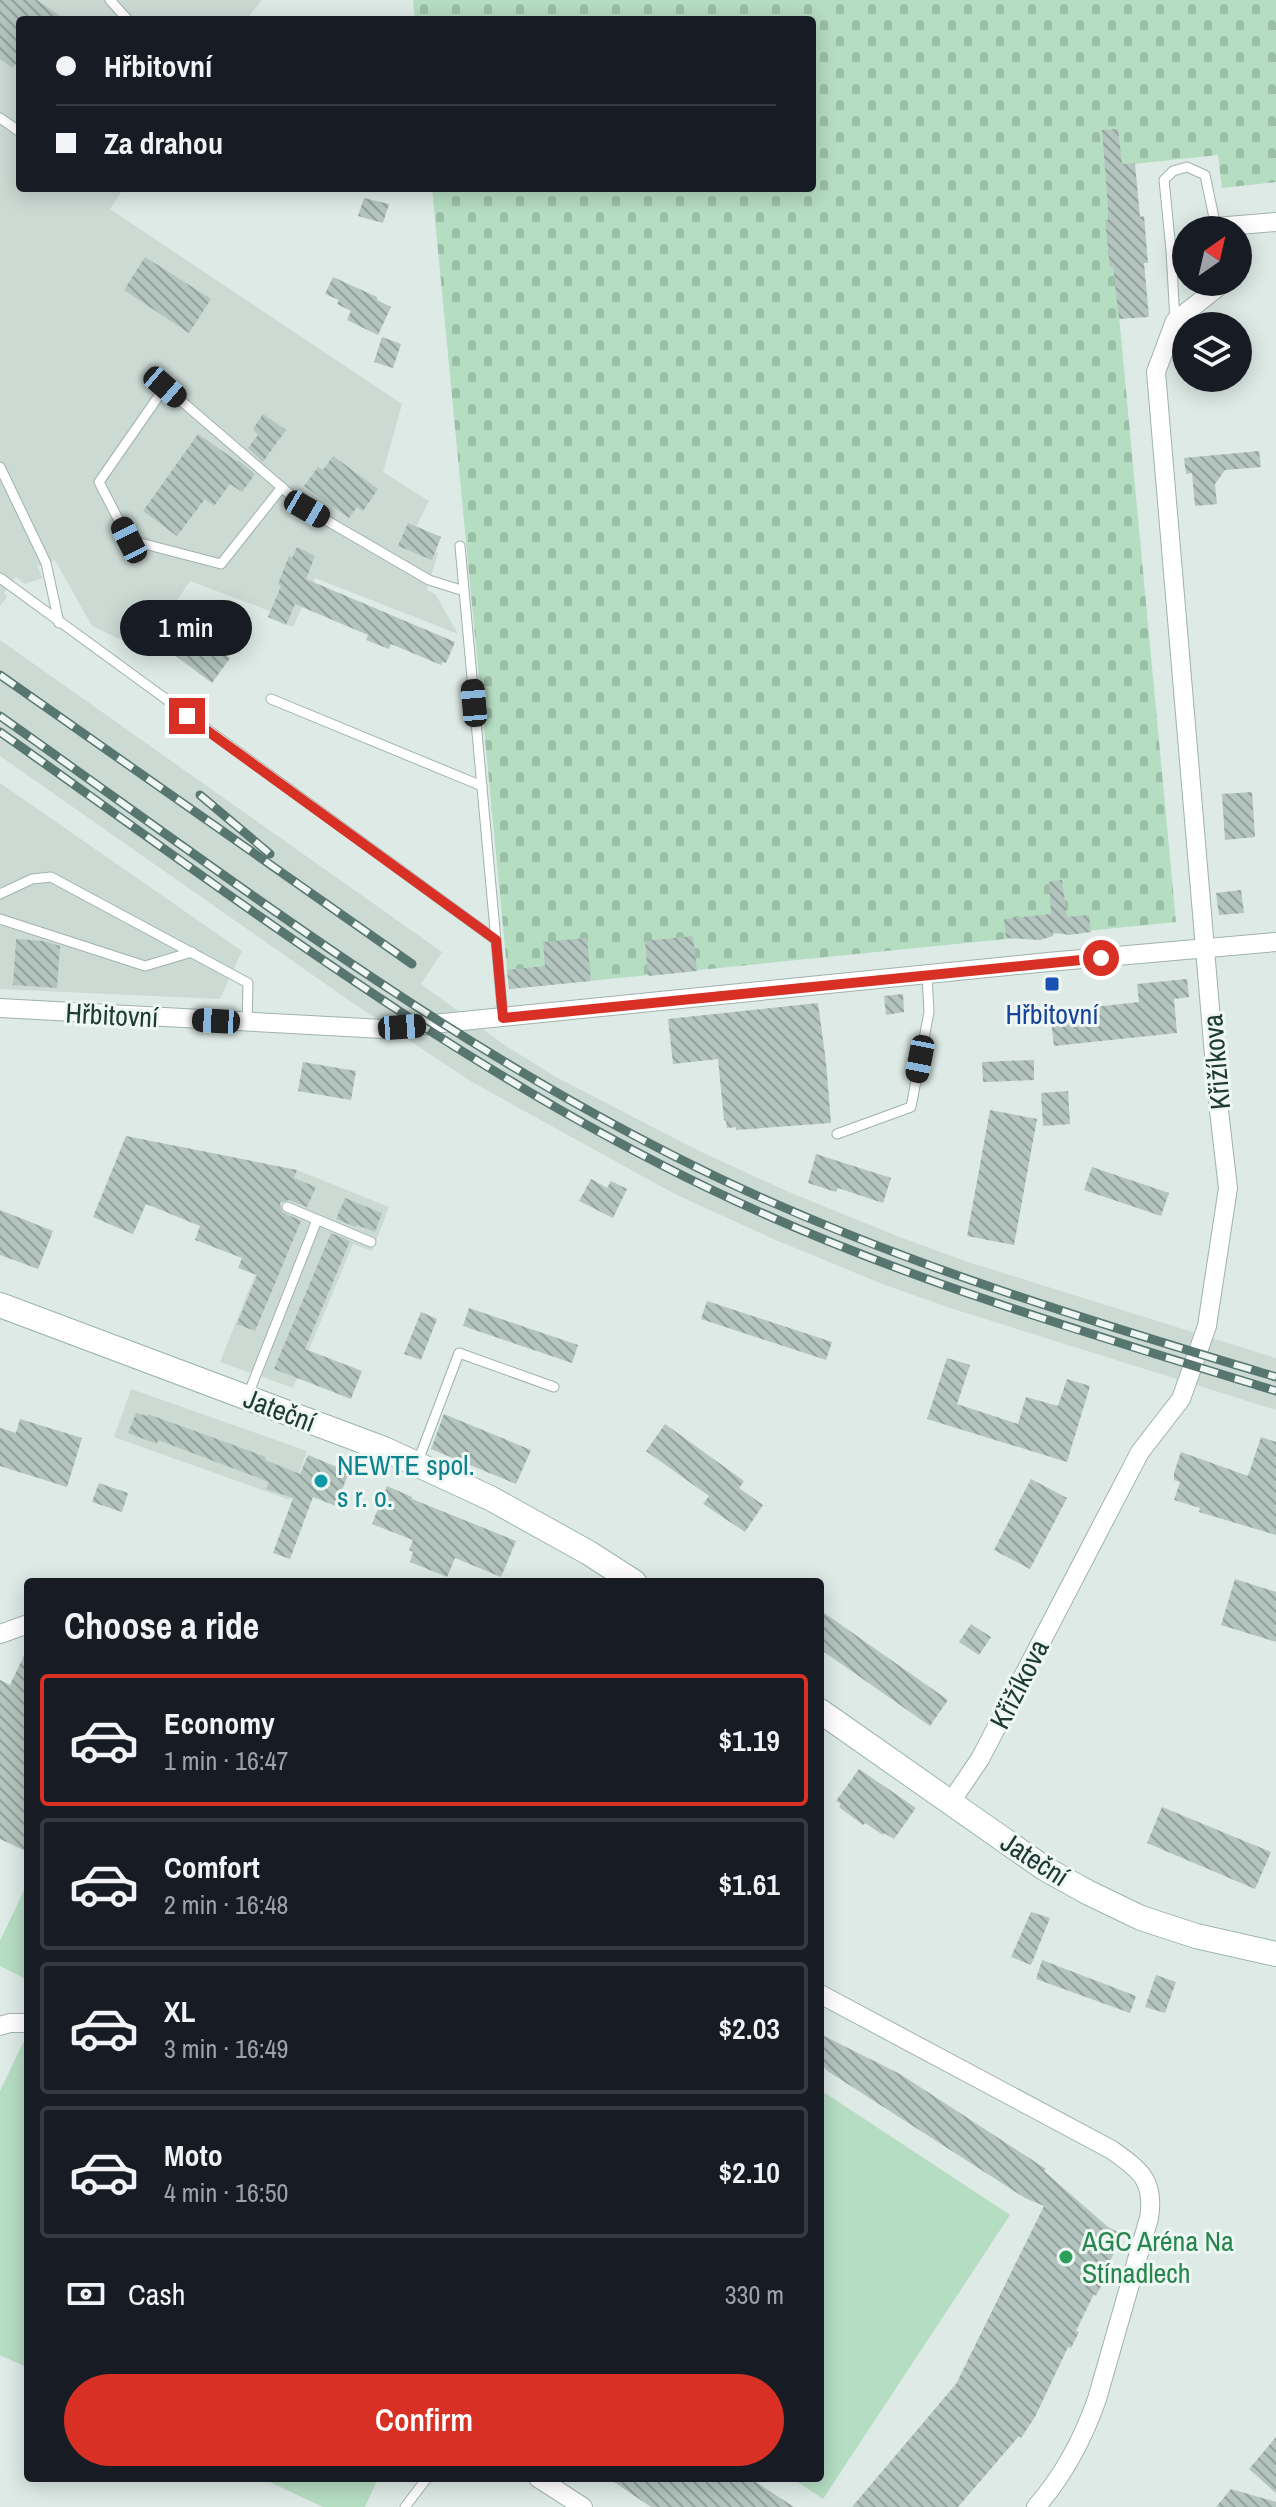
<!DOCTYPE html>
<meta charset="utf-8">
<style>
:root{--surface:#171b24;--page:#20242c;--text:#f1f3f6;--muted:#9ea1a6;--line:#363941;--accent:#d93025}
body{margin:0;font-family:"Archivo Narrow",sans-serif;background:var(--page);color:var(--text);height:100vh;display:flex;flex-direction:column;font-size:30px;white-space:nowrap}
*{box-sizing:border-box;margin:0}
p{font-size:26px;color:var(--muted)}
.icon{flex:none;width:44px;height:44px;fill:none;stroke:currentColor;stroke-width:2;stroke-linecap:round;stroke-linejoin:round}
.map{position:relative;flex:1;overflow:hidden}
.side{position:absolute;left:24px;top:1578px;width:800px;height:904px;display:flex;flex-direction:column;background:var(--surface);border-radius:8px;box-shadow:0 4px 20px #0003}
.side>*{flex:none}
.guide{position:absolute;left:16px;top:16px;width:800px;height:176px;border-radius:8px;box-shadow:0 4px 20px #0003;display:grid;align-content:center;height:176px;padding:0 40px;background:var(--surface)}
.needle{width:52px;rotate:34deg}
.controls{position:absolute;left:1172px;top:216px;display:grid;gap:16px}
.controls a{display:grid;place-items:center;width:80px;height:80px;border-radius:50%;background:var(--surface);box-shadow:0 4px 20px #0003;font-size:40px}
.end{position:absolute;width:36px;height:36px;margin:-18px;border:10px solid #d93025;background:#fff;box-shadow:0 0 0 4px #fff}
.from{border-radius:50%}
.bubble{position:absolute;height:56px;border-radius:28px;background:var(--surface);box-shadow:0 4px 20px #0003;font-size:26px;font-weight:600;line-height:56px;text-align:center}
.car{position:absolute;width:24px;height:48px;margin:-24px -12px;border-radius:10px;box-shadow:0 0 6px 2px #0007;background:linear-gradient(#222 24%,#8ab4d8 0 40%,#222 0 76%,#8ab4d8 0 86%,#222 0)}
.guide b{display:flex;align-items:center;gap:28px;height:76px;font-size:30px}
.guide b+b{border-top:2px solid var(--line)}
.guide i{width:20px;height:20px;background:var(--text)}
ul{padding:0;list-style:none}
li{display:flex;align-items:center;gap:24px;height:132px;margin:0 16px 12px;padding:0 24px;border:4px solid var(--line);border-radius:8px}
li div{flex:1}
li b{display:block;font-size:30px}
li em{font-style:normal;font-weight:600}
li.current{border-color:var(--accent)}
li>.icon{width:72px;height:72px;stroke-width:1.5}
h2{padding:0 40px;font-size:36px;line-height:96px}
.pay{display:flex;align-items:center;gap:20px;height:88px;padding:0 40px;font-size:30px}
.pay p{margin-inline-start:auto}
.cta{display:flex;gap:16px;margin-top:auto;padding:16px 40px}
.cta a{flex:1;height:92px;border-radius:48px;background:var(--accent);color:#fff;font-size:32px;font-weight:600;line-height:92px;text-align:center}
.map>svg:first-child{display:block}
.built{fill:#ccdad4}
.cemetery{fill:url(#cemetery-stones)}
.park{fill:#b5ddc2}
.building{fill:url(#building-back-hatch)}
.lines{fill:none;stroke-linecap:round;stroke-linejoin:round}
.service-casing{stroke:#a0b2ac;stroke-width:11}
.minor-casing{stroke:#a0b2ac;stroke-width:20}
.secondary-casing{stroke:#9cb6ae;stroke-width:26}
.service{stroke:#fff;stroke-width:9}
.minor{stroke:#fff;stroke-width:18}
.secondary{stroke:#fff;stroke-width:24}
.rail-casing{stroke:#587670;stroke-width:9}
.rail{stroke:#eef7f3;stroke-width:6;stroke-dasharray:18;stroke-linecap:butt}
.route{stroke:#d93025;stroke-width:10}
.transit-dot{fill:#1a4fb4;stroke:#eef7f3;stroke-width:3}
.culture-dot{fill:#0f9aa8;stroke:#eef7f3;stroke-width:3}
.leisure-dot{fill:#2e9e5b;stroke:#eef7f3;stroke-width:3}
.labels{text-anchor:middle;stroke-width:6;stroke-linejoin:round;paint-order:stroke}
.transit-label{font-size:28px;fill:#164399;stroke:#eef7f3}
.street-label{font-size:28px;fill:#1e3a34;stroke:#eef7f3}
.culture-label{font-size:28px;fill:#0d838f;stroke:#eef7f3;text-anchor:start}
.leisure-label{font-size:28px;fill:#27864d;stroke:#eef7f3;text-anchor:start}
</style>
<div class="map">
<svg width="1276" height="2507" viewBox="0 0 1276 2507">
<defs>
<pattern id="cemetery-stones" width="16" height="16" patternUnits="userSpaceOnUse" patternTransform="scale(2)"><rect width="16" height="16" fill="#b5ddc2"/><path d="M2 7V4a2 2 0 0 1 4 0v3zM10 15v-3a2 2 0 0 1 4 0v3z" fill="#9bbea7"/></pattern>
<pattern id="building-back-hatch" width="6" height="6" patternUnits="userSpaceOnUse" patternTransform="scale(2)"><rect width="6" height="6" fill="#b3c5be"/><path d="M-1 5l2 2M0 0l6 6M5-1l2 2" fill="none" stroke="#91a19b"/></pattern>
</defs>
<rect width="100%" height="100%" fill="#ddeae5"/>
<!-- built -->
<g class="built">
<polygon points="0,0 262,0 246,20 20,20 20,188 124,188 110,209 402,404 383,472 429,501 416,527 441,537 435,552 438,553 427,590 436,595 458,634 315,578 293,627 268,617 270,611 190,581 143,650 92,626 55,560 37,566 43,578 25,584 16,577 4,593 7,597 0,606"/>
<polygon points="0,640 442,952 421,984 506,1046 556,1077 695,1149 791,1193 902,1238 968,1262 1276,1358 1276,1410 953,1309 885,1285 771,1238 673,1193 472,1082 347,999 0,756"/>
<polygon points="0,783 242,951 220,999 0,989"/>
<polygon points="297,1170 389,1207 372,1251 353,1244 293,1388 220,1362"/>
<polygon points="131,1389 307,1451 290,1500 114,1437"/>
</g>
<!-- cemetery -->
<polygon class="cemetery" points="413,0 1276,0 1276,182 1222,188 1218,155 1105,167 1176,922 509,989 432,188 812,188 812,20 415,20"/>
<!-- park -->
<g class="park">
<polygon points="26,1886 28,1887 28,1980 0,1966 0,1941"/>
<polygon points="23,2043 28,2046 28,2362 26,2367 0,2355 0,2091"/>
<polygon points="825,2093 1010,2215 823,2499 792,2478 820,2478 820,2101"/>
<polygon points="261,2478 378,2478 365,2507 323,2507"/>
</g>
<!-- building -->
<g class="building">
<polygon points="0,0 37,0 66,20 20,20 20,58 13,68 0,59"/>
<polygon points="1118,129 1122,164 1135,163 1140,217 1144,216 1148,263 1144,263 1149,317 1119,319 1113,266 1110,267 1105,220 1109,220 1102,130"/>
<polygon points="364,198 389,204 383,223 358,216"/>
<polygon points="145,257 211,299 189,333 124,290"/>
<polygon points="333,277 377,297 377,300 391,307 378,335 347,320 351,311 337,304 339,300 325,294"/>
<polygon points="382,337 401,344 393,368 374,362"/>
<polygon points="263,414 286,430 263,462 248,448 258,435 253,429"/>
<polygon points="198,434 238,462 239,461 255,474 242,492 230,484 214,506 205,499 177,536 143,511"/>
<polygon points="1259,451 1261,467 1225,470 1215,484 1217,504 1195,506 1192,473 1186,474 1184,458"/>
<polygon points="333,456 378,489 363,511 357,507 349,518 304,486 318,467 323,470"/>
<polygon points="408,523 441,537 432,560 398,546"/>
<polygon points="297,547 315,556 306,579 455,642 446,663 442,662 441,665 391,644 389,649 366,640 368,635 295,604 286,625 268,617 281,586 278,584 289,556 292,558"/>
<polygon points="169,613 230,658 212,683 153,639"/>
<polygon points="1252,792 1255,837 1225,840 1222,794"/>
<polygon points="1062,880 1067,917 1089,915 1091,932 1069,935 1053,932 1053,936 1040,940 1006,938 1004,919 1051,914 1049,882"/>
<polygon points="1241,890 1244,913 1219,915 1216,893"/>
<polygon points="693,936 697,971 648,976 645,941"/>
<polygon points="587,938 591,981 509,989 507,970 545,966 543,942"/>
<polygon points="16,939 43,941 60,946 57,988 13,985"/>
<polygon points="1187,979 1189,997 1174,999 1177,1033 1054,1046 1050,1012 1139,1002 1137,984"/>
<polygon points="903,994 904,1012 886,1015 884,996"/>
<polygon points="818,1003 826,1062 831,1123 736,1130 736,1127 727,1128 726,1121 724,1120 718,1059 673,1064 668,1019"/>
<polygon points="1034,1060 1034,1080 983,1082 982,1062"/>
<polygon points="303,1062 356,1071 351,1100 298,1091"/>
<polygon points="1068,1091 1070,1124 1043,1126 1041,1093"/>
<polygon points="990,1110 1037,1119 1014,1245 967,1236"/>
<polygon points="126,1136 297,1170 294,1178 316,1187 307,1207 289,1200 280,1203 282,1212 301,1221 255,1331 237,1324 257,1275 238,1268 242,1258 195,1240 200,1226 146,1204 133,1234 93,1217"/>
<polygon points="816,1154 891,1178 883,1203 838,1188 836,1192 808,1183"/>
<polygon points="1092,1167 1169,1193 1161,1216 1084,1190"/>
<polygon points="591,1179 607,1188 611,1181 627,1189 613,1218 579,1201"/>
<polygon points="345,1198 382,1213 375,1232 357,1225 356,1227 336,1219"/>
<polygon points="0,1210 53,1231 38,1269 0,1255"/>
<polygon points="331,1233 350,1241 305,1349 362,1371 351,1399 274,1369"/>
<polygon points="707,1301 832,1342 826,1360 701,1319"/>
<polygon points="469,1308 578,1345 572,1363 463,1326"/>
<polygon points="421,1312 437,1319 421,1360 404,1354"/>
<polygon points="947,1358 970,1365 957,1404 1018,1424 1026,1397 1058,1406 1067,1379 1090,1386 1067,1462 927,1419"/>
<polygon points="136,1413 147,1416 148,1414 266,1457 265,1460 300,1474 308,1455 349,1472 336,1506 313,1497 290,1559 273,1553 293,1498 266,1489 269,1482 158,1440 157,1444 128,1433"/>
<polygon points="444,1414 531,1450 516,1484 431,1449"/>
<polygon points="20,1419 82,1438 67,1487 0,1466 0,1428 16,1433"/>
<polygon points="665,1424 744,1481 739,1488 763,1505 745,1532 703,1504 709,1496 646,1451"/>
<polygon points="1261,1437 1276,1442 1276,1535 1199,1512 1200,1508 1174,1500 1180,1482 1174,1480 1174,1473 1181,1452 1248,1476"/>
<polygon points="1031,1479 1067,1498 1030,1569 994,1550"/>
<polygon points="99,1483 128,1493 122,1512 92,1502"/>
<polygon points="387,1486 412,1497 412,1499 516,1541 501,1577 455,1558 447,1577 410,1562 413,1552 409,1550 413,1540 372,1524"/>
<polygon points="1235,1579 1276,1592 1276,1642 1221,1625"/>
<polygon points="820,1610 948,1700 930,1726 820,1649"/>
<polygon points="971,1624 991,1637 979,1655 959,1642"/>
<polygon points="28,1647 28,1852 0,1839 0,1680 10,1685"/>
<polygon points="859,1769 916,1808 894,1839 884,1833 883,1835 865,1823 863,1825 839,1807 841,1804 836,1801"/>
<polygon points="1162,1807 1271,1852 1255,1889 1147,1843"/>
<polygon points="1031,1912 1050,1918 1031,1965 1011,1957"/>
<polygon points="1042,1960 1136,1996 1130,2013 1036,1979"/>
<polygon points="1156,1975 1176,1982 1165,2013 1145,2007"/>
<polygon points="820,2034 900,2074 1046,2169 1044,2171 1108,2227 1123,2235 1101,2279 1104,2280 1096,2296 1094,2294 1076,2331 1079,2332 1071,2348 1068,2347 1035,2417 1021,2438 1019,2436 958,2507 852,2507 956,2384 1044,2206 1025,2198 829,2072 820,2064"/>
<polygon points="1276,2437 1276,2493 1249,2469"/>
<polygon points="608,2478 750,2478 794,2507 651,2507"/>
<polygon points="1231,2489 1276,2502 1276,2507 1216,2507"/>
</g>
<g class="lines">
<defs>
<g id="service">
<polyline points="110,0 128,20"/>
<polyline points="0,118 20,132"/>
<polyline points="1175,321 1171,250 1164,180 1173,171 1187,167 1205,175 1216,227"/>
<polyline points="0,467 46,563 59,623"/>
<polyline points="282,487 221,564 129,540 99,482 165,387 307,509 429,580 464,591"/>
<polyline points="460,546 503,1018"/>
<polyline points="0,578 496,940"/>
<polyline points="271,699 482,786"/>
<polyline points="0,894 32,879 51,877 248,983 247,1023"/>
<polyline points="0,919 145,966 192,952"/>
<polyline points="837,1134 911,1107 929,1012 927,976"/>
<polyline points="287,1207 371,1242"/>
<polyline points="248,1395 317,1220"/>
<polyline points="418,1461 459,1353 554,1387"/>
<polyline points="405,2507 427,2478"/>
</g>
<g id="minor">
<polyline points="1216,230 1216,227 1276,222"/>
<polyline points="0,1008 383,1029 1048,962 1276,942"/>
<polyline points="0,1634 28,1624"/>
<polyline points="950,1803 980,1759 1140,1452 1181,1399 1207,1326 1228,1188 1218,1102 1156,372 1175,321 1222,284 1222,282"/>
<path d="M 820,1994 L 1112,2150 C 1141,2171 1155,2181 1149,2218 L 1097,2399 C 1083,2439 1064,2475 1036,2507"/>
<polyline points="0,2026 10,2023 28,2023"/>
<polyline points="538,2478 583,2507"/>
</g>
<g id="secondary">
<polyline points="0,1305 384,1449 490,1498 589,1553 634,1582"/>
<polyline points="820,1711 1044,1868 1087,1892 1141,1918 1196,1936 1276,1954"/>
</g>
</defs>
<!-- service casing -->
<use href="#service" class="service-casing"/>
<!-- minor casing -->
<use href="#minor" class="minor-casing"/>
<!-- secondary casing -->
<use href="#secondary" class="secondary-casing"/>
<!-- service -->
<use href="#service" class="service"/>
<!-- minor -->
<use href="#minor" class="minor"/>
<!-- secondary -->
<use href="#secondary" class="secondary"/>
<defs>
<g id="rail">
<polyline points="0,675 412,964"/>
<path d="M 0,716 C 220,871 435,1036 676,1157 C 867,1254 1071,1315 1276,1377"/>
<path d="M 0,732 C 230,894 454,1066 708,1188 C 890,1276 1084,1332 1276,1391"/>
<polyline points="200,795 270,854"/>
</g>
</defs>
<!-- rail casing -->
<use href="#rail" class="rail-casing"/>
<!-- rail -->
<use href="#rail" class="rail"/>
</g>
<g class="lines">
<!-- route -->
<polyline class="route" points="187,716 496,940 503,1018 1101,958"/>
</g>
<!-- markers -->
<rect class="transit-dot" x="1044" y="976" width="16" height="16" rx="4"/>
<circle class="culture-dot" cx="321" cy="1481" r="8"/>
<circle class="leisure-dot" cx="1066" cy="2257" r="8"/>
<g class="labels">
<!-- transit labels -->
<g class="transit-label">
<text x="1052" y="1024">Hřbitovní</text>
</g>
<!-- street labels -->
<g class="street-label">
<text transform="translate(112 1015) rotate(3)" y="10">Hřbitovní</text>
<text transform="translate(1216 1062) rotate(-95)" y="10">Křižíkova</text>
<text transform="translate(280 1410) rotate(21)" y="10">Jateční</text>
<text transform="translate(1019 1684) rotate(-63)" y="10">Křižíkova</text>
<text transform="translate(1035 1859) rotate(33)" y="10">Jateční</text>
</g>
<!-- culture labels -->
<g class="culture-label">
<text x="337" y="1475">NEWTE spol.<tspan x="337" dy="32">s r. o.</tspan></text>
</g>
<!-- leisure labels -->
<g class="leisure-label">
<text x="1082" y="2251">AGC Aréna Na<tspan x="1082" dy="32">Stínadlech</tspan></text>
</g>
</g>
</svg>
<div class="controls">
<a><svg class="needle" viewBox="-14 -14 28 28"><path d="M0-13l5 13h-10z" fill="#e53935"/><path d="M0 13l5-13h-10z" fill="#9ea1a6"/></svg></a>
<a><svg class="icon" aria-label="layers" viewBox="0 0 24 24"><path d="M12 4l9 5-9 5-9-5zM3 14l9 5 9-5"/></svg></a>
</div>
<i class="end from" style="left:1101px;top:958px"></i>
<i class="end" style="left:187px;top:716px"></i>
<div class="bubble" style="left:120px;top:600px;width:132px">1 min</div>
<i class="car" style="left:165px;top:387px;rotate:131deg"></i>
<i class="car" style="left:307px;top:509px;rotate:120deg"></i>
<i class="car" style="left:129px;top:540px;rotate:333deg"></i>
<i class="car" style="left:474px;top:703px;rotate:355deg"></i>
<i class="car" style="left:216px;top:1021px;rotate:273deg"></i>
<i class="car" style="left:402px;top:1027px;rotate:86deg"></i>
<i class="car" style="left:920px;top:1059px;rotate:191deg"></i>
<div class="guide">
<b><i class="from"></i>Hřbitovní</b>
<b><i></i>Za drahou</b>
</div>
<section class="side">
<h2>Choose a ride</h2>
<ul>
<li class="current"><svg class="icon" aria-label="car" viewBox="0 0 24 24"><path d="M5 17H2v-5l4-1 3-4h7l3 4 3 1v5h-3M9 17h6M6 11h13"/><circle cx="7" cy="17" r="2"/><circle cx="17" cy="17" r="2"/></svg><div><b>Economy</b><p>1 min · 16:47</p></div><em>$1.19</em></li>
<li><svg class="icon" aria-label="car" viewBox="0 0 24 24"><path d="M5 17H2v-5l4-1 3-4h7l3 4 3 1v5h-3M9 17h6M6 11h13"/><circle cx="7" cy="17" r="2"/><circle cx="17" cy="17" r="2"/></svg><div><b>Comfort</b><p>2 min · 16:48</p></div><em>$1.61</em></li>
<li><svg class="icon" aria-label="car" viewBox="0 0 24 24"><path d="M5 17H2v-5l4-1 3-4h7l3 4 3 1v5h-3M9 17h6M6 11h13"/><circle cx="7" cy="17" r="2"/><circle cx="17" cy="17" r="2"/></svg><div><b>XL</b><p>3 min · 16:49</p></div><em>$2.03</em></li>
<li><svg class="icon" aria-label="car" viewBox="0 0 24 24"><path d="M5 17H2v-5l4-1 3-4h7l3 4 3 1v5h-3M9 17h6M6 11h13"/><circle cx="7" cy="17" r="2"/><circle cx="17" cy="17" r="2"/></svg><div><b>Moto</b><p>4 min · 16:50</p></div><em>$2.10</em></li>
</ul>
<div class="pay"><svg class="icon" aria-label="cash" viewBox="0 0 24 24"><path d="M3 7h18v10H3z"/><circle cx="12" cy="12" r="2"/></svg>Cash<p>330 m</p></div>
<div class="cta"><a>Confirm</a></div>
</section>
</div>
